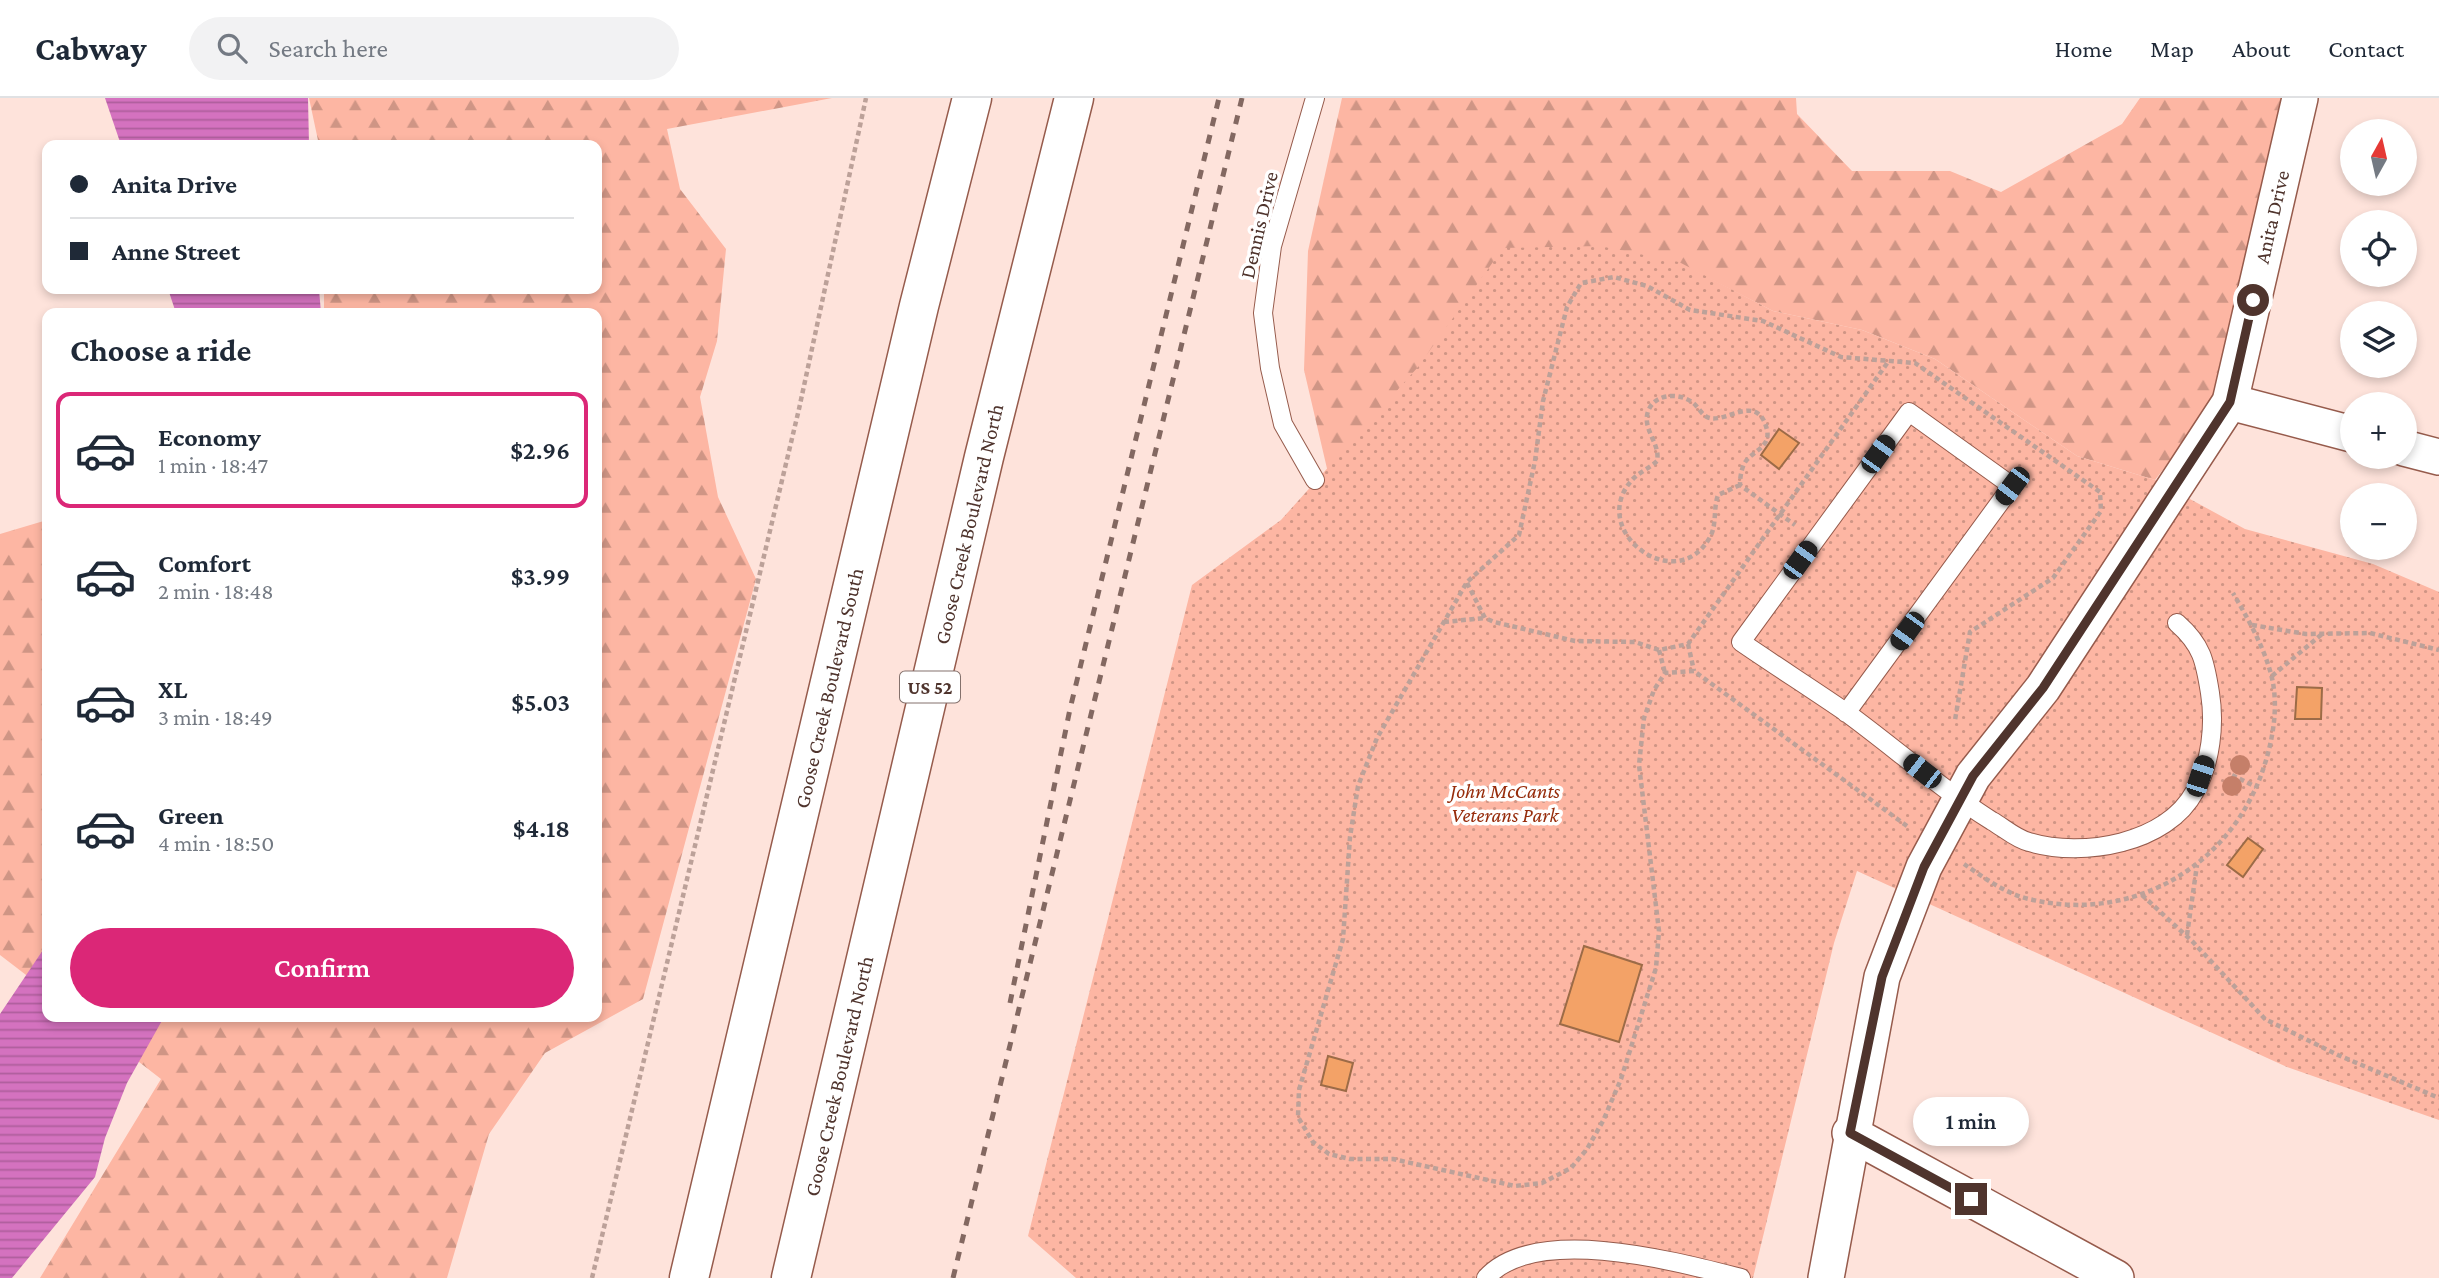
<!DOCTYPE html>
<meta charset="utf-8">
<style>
:root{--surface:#fff;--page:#f2f2f3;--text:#1f2937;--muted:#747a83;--line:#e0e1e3;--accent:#db2777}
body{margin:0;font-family:"Crimson Pro",serif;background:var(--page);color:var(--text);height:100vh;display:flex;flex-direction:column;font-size:26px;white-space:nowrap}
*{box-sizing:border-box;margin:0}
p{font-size:23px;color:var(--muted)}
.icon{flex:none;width:38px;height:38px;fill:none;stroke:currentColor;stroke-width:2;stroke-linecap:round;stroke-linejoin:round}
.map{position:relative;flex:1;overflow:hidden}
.side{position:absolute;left:42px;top:210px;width:560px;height:714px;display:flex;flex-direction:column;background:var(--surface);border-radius:14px;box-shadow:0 4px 10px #0003}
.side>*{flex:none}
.guide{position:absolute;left:42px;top:42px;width:560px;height:154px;border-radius:14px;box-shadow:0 4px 10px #0003;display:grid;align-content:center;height:154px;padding:0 28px;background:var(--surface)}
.needle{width:46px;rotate:8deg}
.controls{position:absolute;left:2340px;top:21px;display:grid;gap:14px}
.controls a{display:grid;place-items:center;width:77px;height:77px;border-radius:50%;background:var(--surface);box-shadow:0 4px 10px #0003;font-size:35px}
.end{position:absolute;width:32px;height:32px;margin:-16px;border:9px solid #4f342d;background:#fff;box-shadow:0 0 0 4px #fff}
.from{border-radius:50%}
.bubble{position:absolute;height:49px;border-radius:24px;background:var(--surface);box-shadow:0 4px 10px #0003;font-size:23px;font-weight:600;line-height:49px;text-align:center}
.car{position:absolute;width:21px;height:42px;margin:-21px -10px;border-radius:9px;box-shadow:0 0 5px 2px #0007;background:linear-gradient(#222 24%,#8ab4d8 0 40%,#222 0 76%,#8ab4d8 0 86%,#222 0)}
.guide b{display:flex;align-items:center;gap:24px;height:66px;font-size:26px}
.guide b+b{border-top:2px solid var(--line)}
.guide i{width:18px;height:18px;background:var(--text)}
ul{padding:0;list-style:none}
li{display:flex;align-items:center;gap:21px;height:116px;margin:0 14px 10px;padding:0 14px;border:4px solid transparent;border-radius:14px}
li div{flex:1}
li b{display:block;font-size:26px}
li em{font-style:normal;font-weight:600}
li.current{border-color:var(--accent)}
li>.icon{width:63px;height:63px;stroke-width:1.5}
h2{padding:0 28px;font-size:32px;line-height:84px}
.button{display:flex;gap:14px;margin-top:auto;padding:14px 28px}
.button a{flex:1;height:80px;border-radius:42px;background:var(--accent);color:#fff;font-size:28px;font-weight:600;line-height:80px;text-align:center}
header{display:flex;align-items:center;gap:42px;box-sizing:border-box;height:98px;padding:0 35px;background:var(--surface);border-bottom:2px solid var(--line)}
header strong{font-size:33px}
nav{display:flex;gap:38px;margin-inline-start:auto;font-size:24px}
.search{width:490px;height:63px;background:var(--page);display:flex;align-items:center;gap:18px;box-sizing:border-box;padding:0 24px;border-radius:38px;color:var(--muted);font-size:26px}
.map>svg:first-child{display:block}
.forest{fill:url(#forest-firs)}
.park{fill:url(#park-dots)}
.water{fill:url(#water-rules)}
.building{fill:#f3a267;stroke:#9c6b47;stroke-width:2}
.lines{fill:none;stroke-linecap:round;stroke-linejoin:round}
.service-casing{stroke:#965b4c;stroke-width:20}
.minor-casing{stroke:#965b4c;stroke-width:38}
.trunk-casing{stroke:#965b4c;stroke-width:41}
.path{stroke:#bca199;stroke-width:4.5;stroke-dasharray:5 3.5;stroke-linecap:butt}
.service{stroke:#fff;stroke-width:18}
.minor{stroke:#fff;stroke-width:35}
.trunk{stroke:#fff;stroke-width:38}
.rail{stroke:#836861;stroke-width:5;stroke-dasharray:9 9;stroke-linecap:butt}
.tree{fill:#c57f69}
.route{stroke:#4f342d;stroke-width:9}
.labels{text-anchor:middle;stroke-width:7;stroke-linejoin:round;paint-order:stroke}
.shield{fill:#fff;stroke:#84716c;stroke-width:2}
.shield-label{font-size:19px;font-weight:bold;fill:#4f342d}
.street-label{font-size:21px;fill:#4f342d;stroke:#fff}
.park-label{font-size:21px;font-style:italic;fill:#972d0c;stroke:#fff}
</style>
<header>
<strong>Cabway</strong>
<div class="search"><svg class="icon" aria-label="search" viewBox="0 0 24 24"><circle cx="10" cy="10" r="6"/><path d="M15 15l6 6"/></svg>Search here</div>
<nav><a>Home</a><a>Map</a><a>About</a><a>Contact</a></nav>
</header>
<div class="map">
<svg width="2439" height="1180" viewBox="0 0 2439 1180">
<defs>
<pattern id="forest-firs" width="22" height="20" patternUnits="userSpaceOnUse" patternTransform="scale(1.75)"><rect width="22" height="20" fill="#fdb6a3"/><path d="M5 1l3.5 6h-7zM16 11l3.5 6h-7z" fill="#cf9585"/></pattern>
<pattern id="park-dots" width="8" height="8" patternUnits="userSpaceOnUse" patternTransform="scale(1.75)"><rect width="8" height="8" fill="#fdb6a3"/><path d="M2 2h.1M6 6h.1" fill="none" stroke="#cf9585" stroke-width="1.8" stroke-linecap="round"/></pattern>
<pattern id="water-rules" width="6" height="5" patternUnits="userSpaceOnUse" patternTransform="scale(1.75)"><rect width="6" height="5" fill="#d472bf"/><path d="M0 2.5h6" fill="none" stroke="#ae5e9c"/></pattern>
</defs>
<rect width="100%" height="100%" fill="#fee3db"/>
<!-- forest -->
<g class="forest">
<polygon points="309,0 832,0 667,31 680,91 726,151 717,243 700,299 718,399 756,481 643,901 545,955 489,1036 447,1180 40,1180 161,981 81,919 597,919 597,215 324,215 324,191 597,191 597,47 319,47"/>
<polygon points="1342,0 1796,0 1797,16 1852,73 1950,73 2001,94 2122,26 2140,0 2287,0 2222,276 2207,314 2155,382 2077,358 1935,261 1862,232 1773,213 1679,165 1332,392 1304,272 1308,153"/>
<polygon points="47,422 47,893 0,857 0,436"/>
</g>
<!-- park -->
<polygon class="park" points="1600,148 1679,164 1773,213 1862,232 1935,261 2077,358 2155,382 2245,431 2373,466 2439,494 2439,1022 2287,969 1857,773 1834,845 1753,1180 1076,1180 1028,1138 1192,487 1281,422 1418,269 1503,150"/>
<!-- water -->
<g class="water">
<polygon points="105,0 308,0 309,47 121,47"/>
<polygon points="168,191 319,191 321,215 176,215"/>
<polygon points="47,846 47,919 164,919 127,985 105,1040 95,1079 12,1180 0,1180 0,916"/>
</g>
<!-- building -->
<g class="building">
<polygon points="1779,331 1799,345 1779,371 1761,357"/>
<polygon points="2297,589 2322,590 2321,621 2295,621"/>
<polygon points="2248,740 2263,751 2243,779 2227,767"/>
<polygon points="1584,848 1642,867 1619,944 1560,926"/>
<polygon points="1328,958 1353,965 1346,993 1321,987"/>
</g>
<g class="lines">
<defs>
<g id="service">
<polyline points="1315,382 1283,326 1270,270 1263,215 1272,148 1315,0"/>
<path d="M 1846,615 L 2012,388 L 1909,314 L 1741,544 C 1776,568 1812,591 1847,615 C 1896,651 1941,691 1992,723 C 2003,729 2016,741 2029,744 C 2082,760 2167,746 2195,693 C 2211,665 2215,626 2210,595 C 2205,563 2202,547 2177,525"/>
<path d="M 1486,1180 C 1535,1125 1678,1164 1741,1180"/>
</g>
<g id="minor">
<polyline points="2230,304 2352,336"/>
<polyline points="2404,350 2439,359"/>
<polyline points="1850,1035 2116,1180"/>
<polyline points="1826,1180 1882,879 1924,769 1973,678 2043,590 2230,304 2300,0"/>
</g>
<g id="trunk">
<polyline points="689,1180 919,208 972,0"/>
<polyline points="791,1180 984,359 1074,0"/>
</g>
</defs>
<!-- service casing -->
<use href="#service" class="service-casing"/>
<!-- minor casing -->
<use href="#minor" class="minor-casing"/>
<!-- trunk casing -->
<use href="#trunk" class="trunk-casing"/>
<!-- path -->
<g class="path">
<path d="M 1740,387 L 1718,397 C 1713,411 1717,427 1710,439 C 1677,500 1586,433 1632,382 C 1639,374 1650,370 1657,363 C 1661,345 1640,330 1649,311 C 1657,295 1679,295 1692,304 C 1698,308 1701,316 1707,319 C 1724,328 1758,292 1767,332 C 1771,350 1751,353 1744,366 C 1741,373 1740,380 1740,387 L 1795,427"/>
<polyline points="1467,485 1485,520 1494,524 1575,543 1635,544 1659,552 1688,546 1888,264"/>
<polyline points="1444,524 1485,520"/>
<polyline points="2252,527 2306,536 2370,535 2439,552"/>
<polyline points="1688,546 1694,573"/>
<polyline points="1659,552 1665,575"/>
<polyline points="2272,578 2322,536"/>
<polyline points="2232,677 2256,689"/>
<polyline points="1907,728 1694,573 1665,575 1654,592 1644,620 1639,667 1659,833 1656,870 1621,981 1603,1023 1587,1051 1571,1070 1542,1085 1515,1088 1393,1061 1350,1061 1329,1056 1313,1044 1298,1019 1299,992 1343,841 1350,739 1358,688 1377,640 1467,484 1519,437 1535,363 1543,303 1567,209 1581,185 1614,179 1647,188 1690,212 1763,223 1841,259 1915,265 2100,394 2101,413 2053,480 1970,534 1955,622"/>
<path d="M 1964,766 C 1983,779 2006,796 2029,801 C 2127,825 2223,774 2260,680 C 2272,648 2280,610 2271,576 C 2263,547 2248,521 2233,495"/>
<polyline points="2142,797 2193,844 2265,921 2338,957 2439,1000"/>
<polyline points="2187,837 2197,767"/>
<polyline points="592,1180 799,311 866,0"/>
</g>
<!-- service -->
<use href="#service" class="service"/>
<!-- minor -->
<use href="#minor" class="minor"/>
<!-- trunk -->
<use href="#trunk" class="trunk"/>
<!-- rail -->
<g class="rail">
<polyline points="1010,905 1070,611 1219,0"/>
<polyline points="953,1180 1242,0"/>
</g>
</g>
<!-- trees -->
<g class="tree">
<circle cx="2240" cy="667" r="10"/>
<circle cx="2232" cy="688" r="10"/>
</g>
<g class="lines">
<!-- route -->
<polyline class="route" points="1971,1101 1850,1035 1882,879 1924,769 1973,678 2043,590 2230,304 2253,202"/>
</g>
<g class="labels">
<!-- shield labels -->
<rect class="shield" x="900" y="573.5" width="60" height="31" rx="5"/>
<g class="shield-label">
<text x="930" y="596">US 52</text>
</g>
<!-- street labels -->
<g class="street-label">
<text transform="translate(2272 119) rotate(-77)" y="7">Anita Drive</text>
<text transform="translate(1259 127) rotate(-77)" y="7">Dennis Drive</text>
<text transform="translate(969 426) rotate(-77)" y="7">Goose Creek Boulevard North</text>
<text transform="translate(829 590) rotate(-77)" y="7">Goose Creek Boulevard South</text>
<text transform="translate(839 978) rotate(-77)" y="7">Goose Creek Boulevard North</text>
</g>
<!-- park labels -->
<g class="park-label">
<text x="1505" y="700">John McCants<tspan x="1505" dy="24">Veterans Park</tspan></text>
</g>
</g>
</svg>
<div class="controls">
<a><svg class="needle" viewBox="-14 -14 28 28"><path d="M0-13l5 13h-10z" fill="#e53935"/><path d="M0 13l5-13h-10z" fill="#747a83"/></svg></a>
<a><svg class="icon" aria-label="locate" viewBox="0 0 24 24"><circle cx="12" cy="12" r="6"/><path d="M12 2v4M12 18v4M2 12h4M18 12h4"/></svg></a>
<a><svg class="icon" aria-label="layers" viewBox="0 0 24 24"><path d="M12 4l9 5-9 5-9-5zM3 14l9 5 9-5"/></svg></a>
<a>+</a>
<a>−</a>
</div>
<i class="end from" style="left:2253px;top:202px"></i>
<i class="end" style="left:1971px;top:1101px"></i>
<div class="bubble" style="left:1913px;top:999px;width:116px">1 min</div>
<i class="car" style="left:1878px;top:356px;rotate:36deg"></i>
<i class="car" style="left:2012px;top:388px;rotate:217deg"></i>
<i class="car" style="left:1800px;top:462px;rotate:36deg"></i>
<i class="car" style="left:1907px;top:533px;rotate:216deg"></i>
<i class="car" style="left:1922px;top:673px;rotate:308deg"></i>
<i class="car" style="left:2200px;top:678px;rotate:18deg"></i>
<div class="guide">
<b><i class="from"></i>Anita Drive</b>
<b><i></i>Anne Street</b>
</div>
<section class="side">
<h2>Choose a ride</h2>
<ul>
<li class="current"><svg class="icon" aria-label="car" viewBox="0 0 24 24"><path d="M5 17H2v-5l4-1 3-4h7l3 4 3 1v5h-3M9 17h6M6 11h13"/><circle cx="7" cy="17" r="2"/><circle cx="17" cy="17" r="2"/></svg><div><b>Economy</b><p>1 min · 18:47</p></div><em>$2.96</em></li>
<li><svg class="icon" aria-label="car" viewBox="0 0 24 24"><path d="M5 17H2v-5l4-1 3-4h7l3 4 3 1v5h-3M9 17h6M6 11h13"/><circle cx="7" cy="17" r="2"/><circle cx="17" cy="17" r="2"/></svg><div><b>Comfort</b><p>2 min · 18:48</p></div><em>$3.99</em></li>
<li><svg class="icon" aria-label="car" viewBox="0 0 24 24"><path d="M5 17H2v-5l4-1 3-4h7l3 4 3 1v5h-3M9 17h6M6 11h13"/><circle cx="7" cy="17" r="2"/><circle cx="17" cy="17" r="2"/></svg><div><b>XL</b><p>3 min · 18:49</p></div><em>$5.03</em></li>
<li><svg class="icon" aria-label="car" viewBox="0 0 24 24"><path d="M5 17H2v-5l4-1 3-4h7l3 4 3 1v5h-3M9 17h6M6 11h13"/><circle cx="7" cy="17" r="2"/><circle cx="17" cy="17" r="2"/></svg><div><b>Green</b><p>4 min · 18:50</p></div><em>$4.18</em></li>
</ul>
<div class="button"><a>Confirm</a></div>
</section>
</div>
